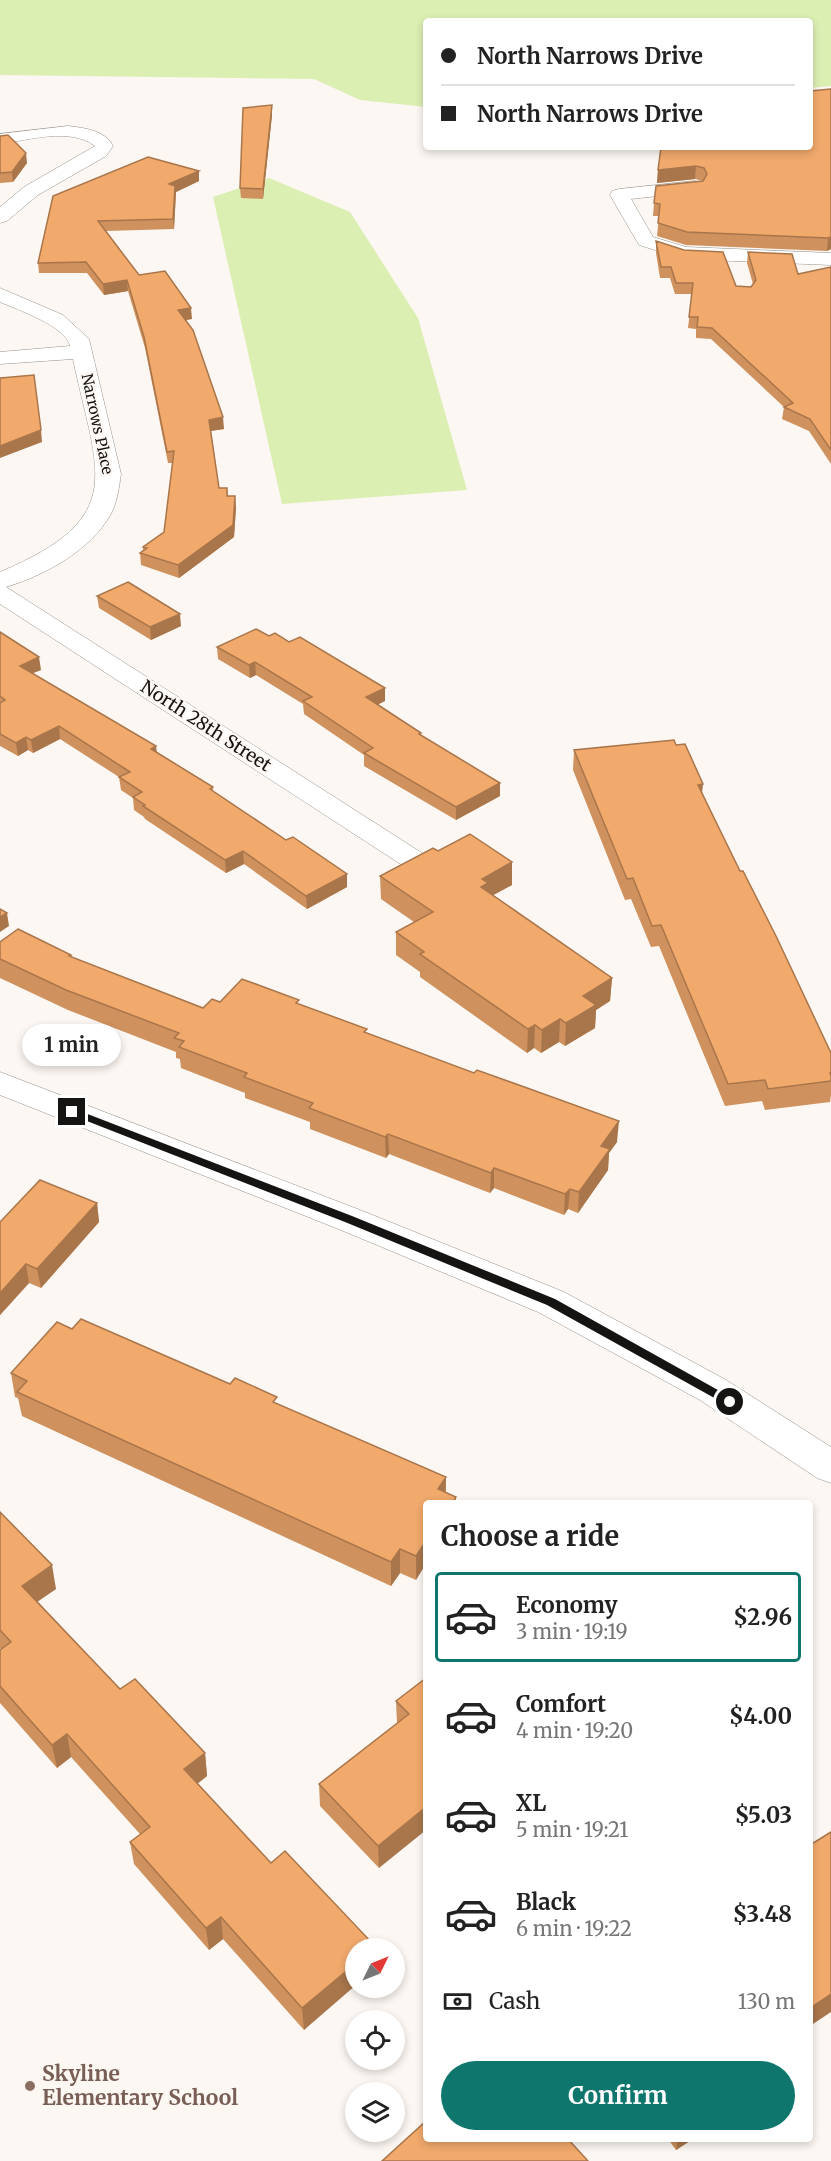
<!DOCTYPE html>
<meta charset="utf-8">
<style>
:root{--surface:#fff;--page:#f2f2f2;--text:#222;--muted:#767676;--line:#e0e0e0;--accent:#0f766e}
body{margin:0;font-family:Merriweather,serif;background:var(--page);color:var(--text);height:100vh;display:flex;flex-direction:column;font-size:22px;white-space:nowrap}
*{box-sizing:border-box;margin:0}
p{font-size:20px;color:var(--muted)}
.icon{flex:none;width:33px;height:33px;fill:none;stroke:currentColor;stroke-width:2;stroke-linecap:round;stroke-linejoin:round}
.map{position:relative;flex:1;overflow:hidden}
.sheet{position:absolute;left:423px;top:1500px;width:390px;height:642px;display:flex;flex-direction:column;background:var(--surface);border-radius:6px;box-shadow:0 3px 9px #0003}
.sheet>*{flex:none}
.top-card{position:absolute;left:423px;top:18px;width:390px;height:132px;border-radius:6px;box-shadow:0 3px 9px #0003;display:grid;align-content:center;height:132px;padding:0 18px;background:var(--surface)}
.needle{width:39px;rotate:47deg}
.fabs{position:absolute;left:345px;top:1938px;display:grid;gap:12px}
.fabs a{display:grid;place-items:center;width:60px;height:60px;border-radius:50%;background:var(--surface);box-shadow:0 3px 9px #0003;font-size:30px}
.end{position:absolute;width:27px;height:27px;margin:-14px;border:8px solid #161413;background:#fff;box-shadow:0 0 0 3px #fff}
.from{border-radius:50%}
.bubble{position:absolute;height:42px;border-radius:21px;background:var(--surface);box-shadow:0 3px 9px #0003;font-size:20px;font-weight:700;line-height:42px;text-align:center}
.top-card b{display:flex;align-items:center;gap:21px;height:57px;font-size:22px}
.top-card b+b{border-top:2px solid var(--line)}
.top-card i{width:15px;height:15px;background:var(--text)}
ul{padding:0;list-style:none}
li{display:flex;align-items:center;gap:18px;height:90px;margin:0 12px 9px;padding:0 6px;border:3px solid transparent;border-radius:6px}
li div{flex:1}
li b{display:block;font-size:22px}
li em{font-style:normal;font-weight:700}
li.current{border-color:var(--accent)}
li>.icon{width:54px;height:54px;stroke-width:1.5}
h2{padding:0 18px;font-size:27px;line-height:72px}
.pay{display:flex;align-items:center;gap:15px;height:66px;padding:0 18px;font-size:22px}
.pay p{margin-inline-start:auto}
.primary-button{display:flex;gap:12px;margin-top:auto;padding:12px 18px}
.primary-button a{flex:1;height:69px;border-radius:36px;background:var(--accent);color:#fff;font-size:24px;font-weight:700;line-height:69px;text-align:center}
.map>svg:first-child{display:block}
.green{fill:#dbefb3}
.lines{fill:none;stroke-linecap:round;stroke-linejoin:round}
.minor-casing{stroke:#95918c;stroke-width:1}
.major-casing{stroke:#95918c;stroke-width:1}
.minor{fill:#fff;fill-rule:evenodd}
.major{fill:#fff;fill-rule:evenodd}
.wall{fill:#cf915d}
.shaded-wall{fill:#a9764c}
.building{fill:#f1a96c;stroke:#a9764c;stroke-width:1.5}
.route{fill:#161413}
.education-dot{fill:#8d6e63;stroke:#fcf7f2;stroke-width:2}
.labels{text-anchor:middle;stroke-width:4.5;stroke-linejoin:round;paint-order:stroke}
.far-street-label{font-size:15px;fill:#161413;stroke:#fcf7f2}
.street-label{font-size:18px;fill:#161413;stroke:#fcf7f2}
.near-education-label{font-size:21px;font-weight:bold;fill:#785e54;stroke:#fcf7f2;text-anchor:start}
</style>
<div class="map">
<svg width="831" height="2161" viewBox="0 0 831 2161">
<rect width="100%" height="100%" fill="#fcf7f2"/>
<!-- green -->
<g class="green">
<polygon points="0,0 831,0 831,86 810,88 810,21 426,21 426,107 360,100 314,79 0,75"/>
<polygon points="269,178 350,212 418,318 467,490 282,504 213,197"/>
</g>
<g class="lines">
<defs>
<g id="minor">
<path d="M 68,126 C 84,128 105,130 113,146 L 106,156 L 38,195 L 7,221 L 0,223 L 0,207 L 24,187 L 95,146 C 70,127 29,140 0,144 L 0,134 Z"/>
<polygon points="695,181 702,183 704,187 702,191 631,199 653,237 686,247 831,253 831,265 684,259 639,245 610,195 612,191 619,189"/>
<path d="M 0,288 L 63,315 L 89,339 L 121,474 C 119,488 117,502 111,514 C 90,551 45,575 6,587 L 422,853 L 427,859 L 422,865 L 412,868 L 402,865 L 0,604 L 0,572 C 130,517 97,474 73,359 L 0,364 L 0,352 L 70,346 C 66,326 18,310 0,302 Z"/>
</g>
<polygon id="major" points="0,1072 360,1210 564,1292 726,1380 831,1447 831,1483 817,1478 700,1400 538,1312 336,1228 0,1095"/>
</defs>
<!-- minor casing -->
<use href="#minor" class="minor-casing"/>
<!-- major casing -->
<use href="#major" class="major-casing"/>
<!-- minor -->
<use href="#minor" class="minor"/>
<!-- major -->
<use href="#major" class="major"/>
</g>
<!-- wall -->
<g class="wall">
<polygon points="831,89 831,249 827,251 686,245 657,236 659,216 653,216 654,203 703,181 695,179 657,183 658,170 810,147"/>
<polygon points="272,105 272,115 263,199 241,198 240,188"/>
<polygon points="0,136 27,163 13,182 0,183"/>
<polygon points="199,171 199,181 176,192 174,229 106,231 139,275 192,319 185,320 224,429 211,431 219,488 227,488 228,496 235,496 236,508 234,537 179,578 141,565 140,553 143,551 143,547 164,532 173,463 168,463 145,348 128,291 104,295 87,273 39,273 38,263 53,196"/>
<polygon points="656,241 736,286 751,287 753,284 747,263 748,252 798,274 831,267 831,464 809,431 782,419 784,407 711,339 696,338 696,329 688,328 692,294 675,294 670,278 660,278 656,253"/>
<polygon points="97,596 181,626 151,640 99,608"/>
<polygon points="0,632 41,670 32,673 213,787 213,791 347,887 307,909 244,864 226,873 145,819 144,817 134,810 133,798 121,790 119,777 60,739 33,753 28,750 18,756 0,746"/>
<polygon points="217,647 385,701 377,705 421,733 421,736 500,783 500,796 456,820 364,766 364,755 304,714 303,704 256,675 250,678 218,659"/>
<polygon points="574,750 702,794 740,871 831,1053 831,1095 830,1102 765,1110 762,1101 725,1106 659,946 651,947 631,899 625,900 573,770"/>
<polygon points="438,851 512,862 512,885 493,895 612,978 610,1001 596,1010 595,1028 565,1046 559,1042 541,1053 534,1048 527,1053 420,977 420,972 396,955 396,932 414,922 381,899 380,876"/>
<polygon points="0,942 71,957 203,1008 220,1002 299,1004 617,1142 609,1153 608,1170 578,1213 568,1209 564,1215 494,1188 490,1193 389,1154 386,1158 310,1129 310,1122 245,1098 245,1093 181,1068 180,1059 176,1058 176,1052 68,1010 0,978"/>
<polygon points="97,1203 99,1222 41,1288 29,1283 0,1315 0,1222"/>
<polygon points="72,1329 278,1404 446,1477 446,1492 456,1497 456,1503 426,1503 416,1580 400,1573 391,1586 22,1416 18,1398 15,1397 11,1373"/>
<polygon points="0,1512 56,1589 37,1601 120,1689 205,1753 207,1776 197,1784 271,1863 375,1946 304,2030 223,1939 209,1950 134,1864 130,1842 140,1834 71,1757 57,1768 0,1703 0,1650 1,1649 0,1648"/>
<polygon points="426,1678 379,1868 320,1806 319,1784 397,1723 396,1701"/>
<polygon points="668,2139 693,2139 676,2150"/>
</g>
<!-- shaded-wall -->
<g class="shaded-wall">
<polygon points="272,105 272,115 263,199 263,189"/>
<polygon points="26,153 27,163 13,182 12,172"/>
<polygon points="696,166 695,179 657,183 658,170"/>
<polygon points="199,171 199,181 176,192 174,229 169,184"/>
<polygon points="831,237 831,249 827,251 828,238"/>
<polygon points="127,280 128,291 104,295 103,284"/>
<polygon points="191,308 192,319 179,321 178,310"/>
<polygon points="223,417 224,429 210,431 209,420"/>
<polygon points="41,430 42,442 0,458 0,446"/>
<polygon points="235,496 236,508 234,537 179,578 178,565"/>
<polygon points="180,614 181,626 151,640 150,627"/>
<polygon points="39,657 41,670 21,678 20,666"/>
<polygon points="255,662 256,675 250,678 249,665"/>
<polygon points="385,688 385,701 366,710 366,697"/>
<polygon points="59,726 60,739 33,753 31,740"/>
<polygon points="26,737 28,750 18,756 16,743"/>
<polygon points="156,746 158,759 151,749"/>
<polygon points="500,783 500,796 456,820 456,807"/>
<polygon points="703,784 701,804 698,785"/>
<polygon points="243,851 244,864 226,873 225,860"/>
<polygon points="512,862 512,885 488,898 481,910 482,879"/>
<polygon points="347,874 347,887 307,909 306,896"/>
<polygon points="7,913 9,926 0,932 0,917"/>
<polygon points="612,978 610,1001 596,1010 595,1028 565,1046 566,1023 583,996"/>
<polygon points="560,1019 559,1042 541,1053 542,1030"/>
<polygon points="535,1025 534,1048 527,1053 528,1029"/>
<polygon points="619,1121 617,1142 609,1153 608,1170 578,1213 579,1192 601,1146"/>
<polygon points="388,1134 389,1154 386,1158 385,1137"/>
<polygon points="494,1168 494,1188 490,1193 491,1173"/>
<polygon points="570,1189 568,1209 564,1215 565,1194"/>
<polygon points="97,1203 99,1222 41,1288 37,1269"/>
<polygon points="26,1264 29,1283 0,1315 0,1293"/>
<polygon points="446,1477 445,1501 438,1489"/>
<polygon points="426,1541 426,1564 416,1580 416,1556"/>
<polygon points="400,1549 400,1573 391,1586 391,1562"/>
<polygon points="52,1565 56,1589 27,1609 22,1586"/>
<polygon points="67,1734 71,1757 57,1768 52,1745"/>
<polygon points="205,1753 207,1776 187,1792 184,1769"/>
<polygon points="426,1807 426,1830 379,1868 378,1846"/>
<polygon points="221,1917 223,1939 209,1950 206,1928"/>
<polygon points="356,1963 356,1985 304,2030 302,2008"/>
<polygon points="831,1994 831,2012 810,2026 810,2008"/>
<polygon points="678,2139 693,2139 676,2150"/>
</g>
<!-- building -->
<g class="building">
<polygon points="831,89 831,237 828,238 687,232 658,223 660,204 654,203 656,186 703,181 707,174 704,168 696,166 658,170 661,147 810,147 810,91"/>
<polygon points="272,105 263,189 240,188 243,108"/>
<polygon points="8,135 26,153 12,172 0,173 0,136"/>
<polygon points="148,157 199,171 169,184 175,186 173,219 98,221 139,275 165,271 191,308 178,310 193,330 223,417 209,420 219,488 227,488 227,496 235,496 233,525 178,565 140,553 147,548 143,547 164,532 174,451 167,452 144,337 127,280 103,284 86,262 38,263 53,196"/>
<polygon points="656,241 684,250 723,252 736,286 751,287 756,280 748,252 792,254 798,274 831,267 831,450 810,419 784,407 793,403 712,328 697,327 698,317 689,317 693,283 676,283 671,267 661,267"/>
<polygon points="34,375 41,430 0,446 0,378"/>
<polygon points="128,582 180,614 150,627 97,596"/>
<polygon points="256,629 269,636 275,633 289,642 300,637 385,688 366,697 421,733 419,734 500,783 456,807 364,753 373,748 303,701 312,697 255,662 249,665 217,647"/>
<polygon points="0,632 39,657 20,666 156,746 151,749 213,787 210,789 286,840 293,837 347,874 306,896 243,851 225,860 143,806 145,805 133,797 142,792 119,777 130,772 59,726 31,740 26,737 16,743 0,734 0,703 5,700 0,696"/>
<polygon points="674,740 676,745 685,744 703,784 698,785 740,871 743,871 776,936 831,1053 831,1073 830,1073 831,1076 831,1081 768,1089 765,1080 728,1084 661,925 652,926 633,878 627,879 574,750"/>
<polygon points="470,834 512,862 482,879 488,883 481,887 612,978 583,996 596,1005 566,1023 560,1019 542,1030 535,1025 528,1029 420,954 424,952 396,932 433,912 380,876 433,848 438,851"/>
<polygon points="0,909 7,913 0,917"/>
<polygon points="18,929 71,955 69,956 203,1008 212,999 220,1002 242,979 299,1000 296,1003 367,1029 364,1032 474,1073 477,1070 619,1121 601,1146 610,1149 579,1192 570,1189 565,1194 494,1168 491,1173 388,1134 385,1137 309,1108 313,1103 244,1077 247,1073 179,1047 184,1041 174,1038 179,1033 66,990 0,959 0,942"/>
<polygon points="40,1180 97,1203 37,1269 26,1264 0,1293 0,1222"/>
<polygon points="81,1319 230,1384 235,1378 277,1397 273,1402 446,1477 438,1489 456,1497 452,1503 426,1503 426,1541 416,1556 400,1549 391,1562 17,1392 27,1381 11,1373 57,1322 72,1329"/>
<polygon points="0,1512 52,1565 22,1586 120,1689 135,1679 205,1753 184,1769 271,1863 285,1851 375,1946 372,1948 356,1948 356,1963 302,2008 221,1917 206,1928 130,1842 150,1827 67,1734 52,1745 0,1686 0,1650 11,1642 0,1630"/>
<polygon points="426,1678 426,1807 378,1846 319,1784 409,1714 396,1701"/>
<polygon points="831,1832 831,1994 810,2008 810,1845"/>
<polygon points="426,2121 426,2139 568,2139 588,2161 382,2161"/>
</g>
<!-- route -->
<polygon class="route" points="72,1108 352,1216 555,1299 734,1399 736,1402 730,1406 727,1405 547,1305 345,1222 69,1114 69,1109"/>
<!-- markers -->
<circle class="education-dot" cx="30" cy="2086" r="6"/>
<g class="labels">
<!-- far-street labels -->
<g class="far-street-label">
<text transform="translate(97 424) rotate(78)" y="5">Narrows Place</text>
</g>
<!-- street labels -->
<g class="street-label">
<text transform="translate(206 726) rotate(33)" y="6">North 28th Street</text>
</g>
<!-- near-education labels -->
<g class="near-education-label">
<text x="42" y="2081">Skyline<tspan x="42" dy="24">Elementary School</tspan></text>
</g>
</g>
</svg>
<div class="fabs">
<a><svg class="needle" viewBox="-14 -14 28 28"><path d="M0-13l5 13h-10z" fill="#e53935"/><path d="M0 13l5-13h-10z" fill="#767676"/></svg></a>
<a><svg class="icon" aria-label="locate" viewBox="0 0 24 24"><circle cx="12" cy="12" r="6"/><path d="M12 2v4M12 18v4M2 12h4M18 12h4"/></svg></a>
<a><svg class="icon" aria-label="layers" viewBox="0 0 24 24"><path d="M12 4l9 5-9 5-9-5zM3 14l9 5 9-5"/></svg></a>
</div>
<i class="end from" style="left:730px;top:1402px"></i>
<i class="end" style="left:72px;top:1112px"></i>
<div class="bubble" style="left:22px;top:1024px;width:99px">1 min</div>
<div class="top-card">
<b><i class="from"></i>North Narrows Drive</b>
<b><i></i>North Narrows Drive</b>
</div>
<section class="sheet">
<h2>Choose a ride</h2>
<ul>
<li class="current"><svg class="icon" aria-label="car" viewBox="0 0 24 24"><path d="M5 17H2v-5l4-1 3-4h7l3 4 3 1v5h-3M9 17h6M6 11h13"/><circle cx="7" cy="17" r="2"/><circle cx="17" cy="17" r="2"/></svg><div><b>Economy</b><p>3 min · 19:19</p></div><em>$2.96</em></li>
<li><svg class="icon" aria-label="car" viewBox="0 0 24 24"><path d="M5 17H2v-5l4-1 3-4h7l3 4 3 1v5h-3M9 17h6M6 11h13"/><circle cx="7" cy="17" r="2"/><circle cx="17" cy="17" r="2"/></svg><div><b>Comfort</b><p>4 min · 19:20</p></div><em>$4.00</em></li>
<li><svg class="icon" aria-label="car" viewBox="0 0 24 24"><path d="M5 17H2v-5l4-1 3-4h7l3 4 3 1v5h-3M9 17h6M6 11h13"/><circle cx="7" cy="17" r="2"/><circle cx="17" cy="17" r="2"/></svg><div><b>XL</b><p>5 min · 19:21</p></div><em>$5.03</em></li>
<li><svg class="icon" aria-label="car" viewBox="0 0 24 24"><path d="M5 17H2v-5l4-1 3-4h7l3 4 3 1v5h-3M9 17h6M6 11h13"/><circle cx="7" cy="17" r="2"/><circle cx="17" cy="17" r="2"/></svg><div><b>Black</b><p>6 min · 19:22</p></div><em>$3.48</em></li>
</ul>
<div class="pay"><svg class="icon" aria-label="cash" viewBox="0 0 24 24"><path d="M3 7h18v10H3z"/><circle cx="12" cy="12" r="2"/></svg>Cash<p>130 m</p></div>
<div class="primary-button"><a>Confirm</a></div>
</section>
</div>
